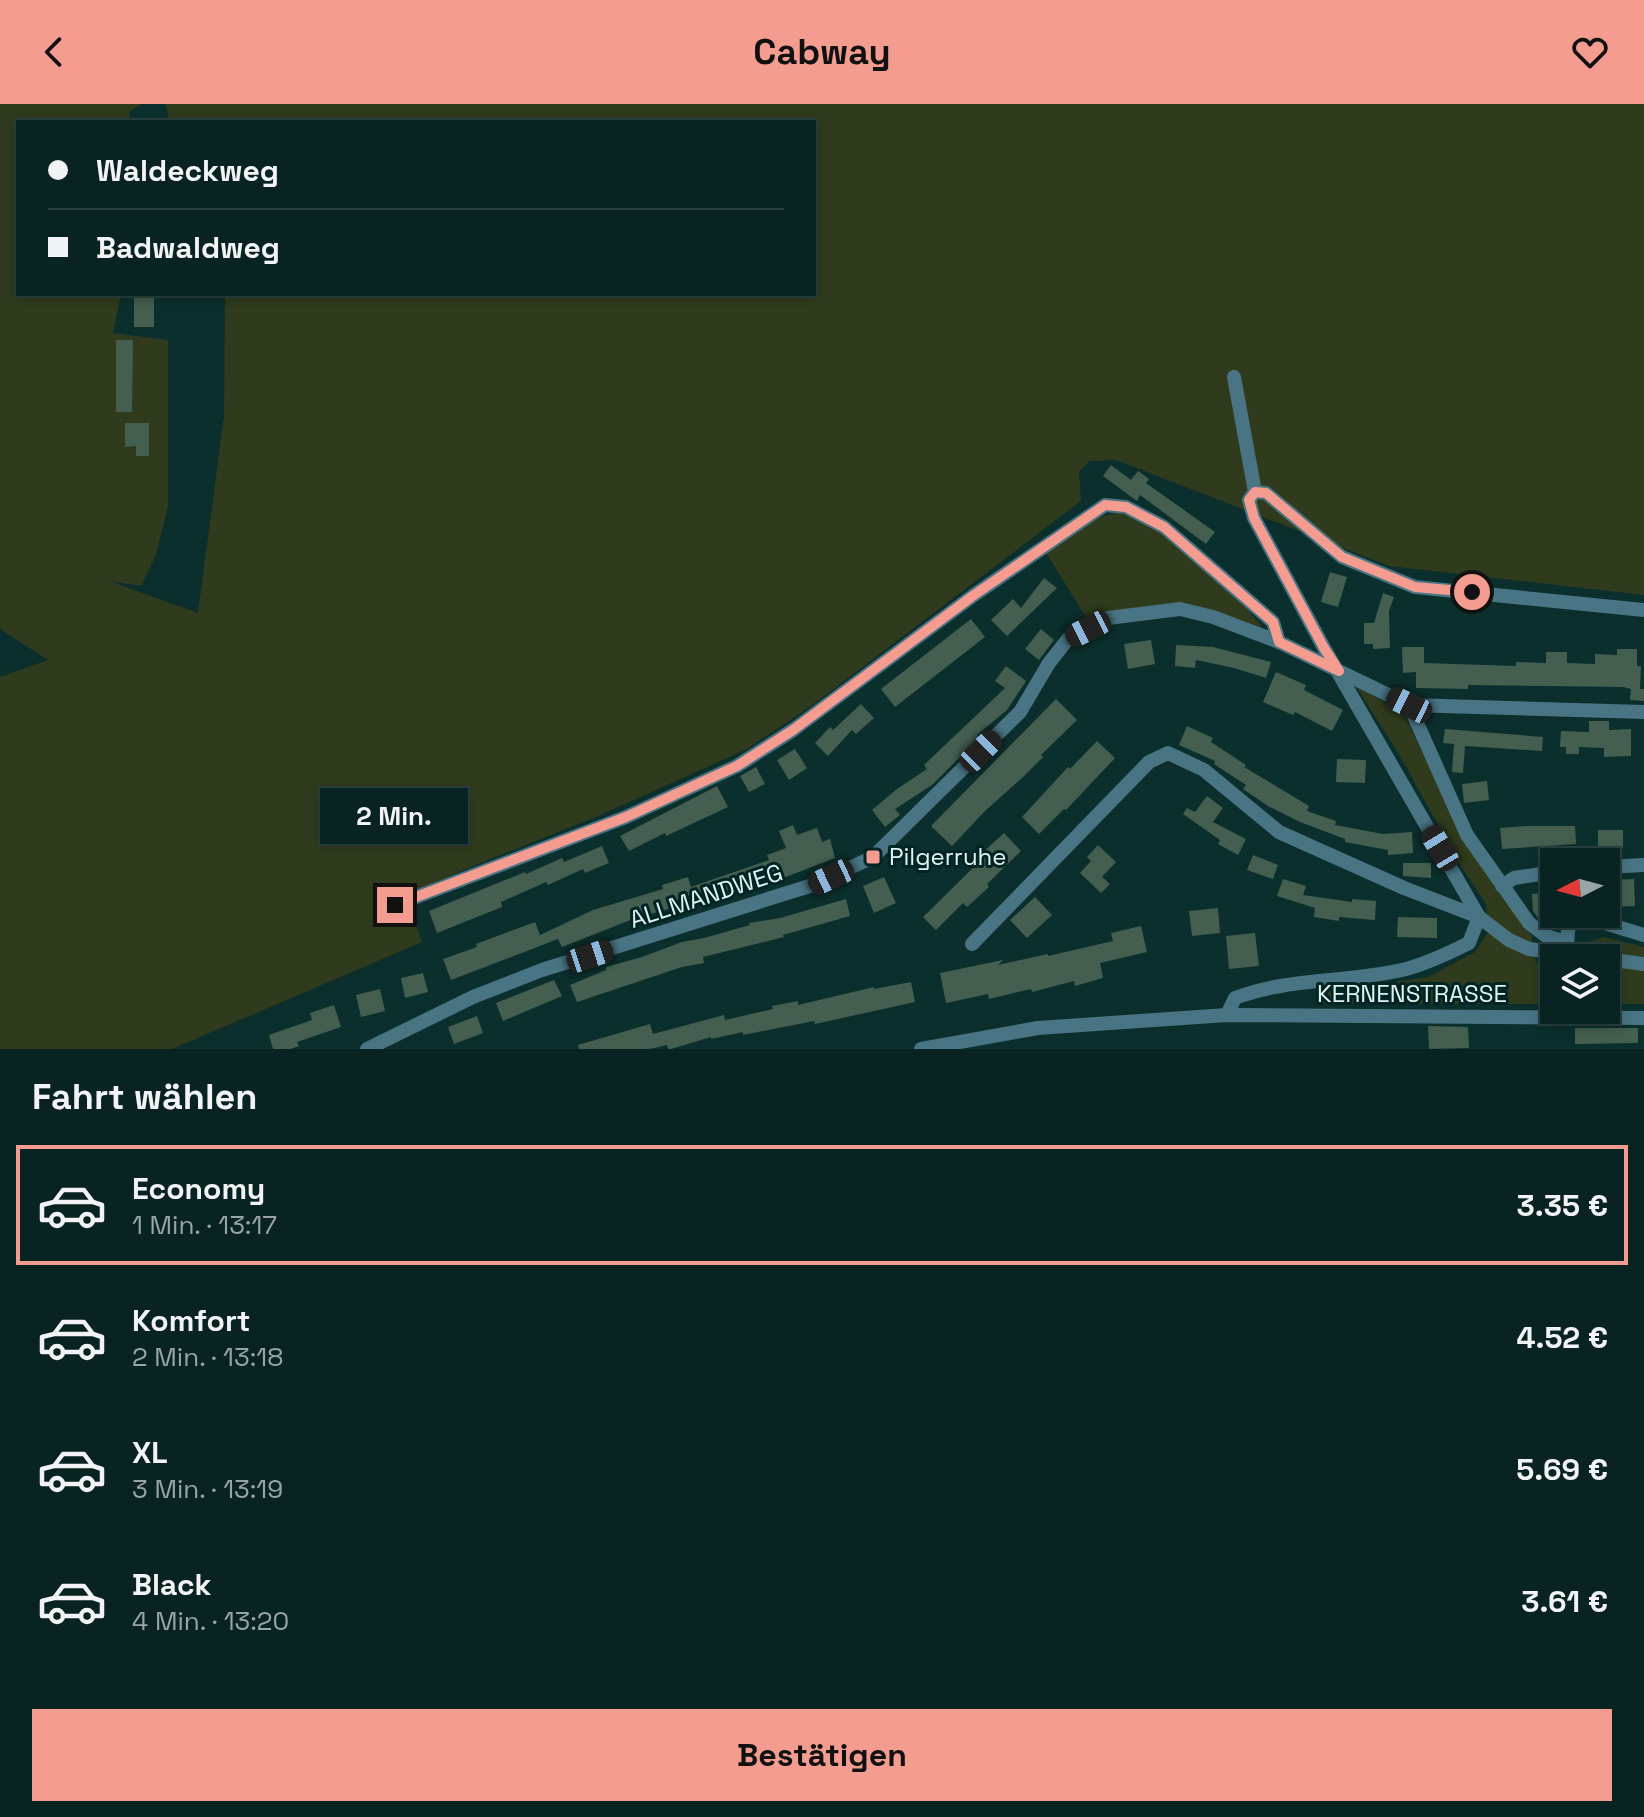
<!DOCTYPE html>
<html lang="de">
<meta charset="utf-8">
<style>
:root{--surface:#082322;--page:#112b2a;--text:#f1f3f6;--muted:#98a4a5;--line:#294040;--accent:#f59c91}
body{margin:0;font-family:"Space Grotesk",sans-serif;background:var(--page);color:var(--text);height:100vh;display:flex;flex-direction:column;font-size:30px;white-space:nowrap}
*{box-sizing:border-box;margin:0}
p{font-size:26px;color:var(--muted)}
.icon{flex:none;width:44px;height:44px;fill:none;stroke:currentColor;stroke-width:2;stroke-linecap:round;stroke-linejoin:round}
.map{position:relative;height:945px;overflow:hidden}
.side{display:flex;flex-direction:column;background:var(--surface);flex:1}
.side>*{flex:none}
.top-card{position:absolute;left:16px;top:16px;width:800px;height:176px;border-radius:0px;box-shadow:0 4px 12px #0003,0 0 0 2px var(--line);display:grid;align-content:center;height:176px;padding:0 32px;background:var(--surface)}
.needle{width:52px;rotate:264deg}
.fabs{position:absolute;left:1540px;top:744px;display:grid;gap:16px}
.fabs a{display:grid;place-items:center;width:80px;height:80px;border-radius:0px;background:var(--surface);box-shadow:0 4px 12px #0003,0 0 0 2px var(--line);font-size:40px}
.end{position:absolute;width:36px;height:36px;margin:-18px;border:10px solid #f59c91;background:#111;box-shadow:0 0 0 4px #111}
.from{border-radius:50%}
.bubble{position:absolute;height:56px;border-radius:0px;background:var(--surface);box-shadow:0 4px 12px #0003,0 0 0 2px var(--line);font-size:26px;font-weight:800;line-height:56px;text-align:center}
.car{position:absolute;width:24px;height:48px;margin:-24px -12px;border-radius:10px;box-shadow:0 0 6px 2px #0007;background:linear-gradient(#222 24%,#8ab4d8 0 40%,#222 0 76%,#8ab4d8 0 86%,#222 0)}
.top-card b{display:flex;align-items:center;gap:28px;height:76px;font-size:30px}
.top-card b+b{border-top:2px solid var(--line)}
.top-card i{width:20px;height:20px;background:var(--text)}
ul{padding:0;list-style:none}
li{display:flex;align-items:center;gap:24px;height:120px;margin:0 16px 12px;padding:0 16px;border:4px solid transparent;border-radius:0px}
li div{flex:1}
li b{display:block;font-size:30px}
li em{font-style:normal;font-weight:800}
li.selected{border-color:var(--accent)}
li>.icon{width:72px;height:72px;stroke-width:1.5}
h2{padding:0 32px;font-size:36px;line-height:96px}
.button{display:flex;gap:16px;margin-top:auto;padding:16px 32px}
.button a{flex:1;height:92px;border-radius:0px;background:var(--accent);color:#111;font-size:32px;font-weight:800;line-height:92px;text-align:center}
header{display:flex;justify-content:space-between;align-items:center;height:104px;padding:0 32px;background:var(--accent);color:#111;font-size:36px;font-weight:800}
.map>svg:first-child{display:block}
.green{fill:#2f3b1c}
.building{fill:#445e4f}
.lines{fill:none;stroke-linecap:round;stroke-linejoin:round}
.minor{stroke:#487484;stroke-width:14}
.route{stroke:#f59c91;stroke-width:10}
.poi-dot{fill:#f59c91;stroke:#012524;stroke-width:3}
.labels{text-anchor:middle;stroke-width:6;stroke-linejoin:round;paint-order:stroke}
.poi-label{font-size:24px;fill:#e0f3f2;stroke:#012524;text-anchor:start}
.street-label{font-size:24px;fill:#e0f3f2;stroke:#012524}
</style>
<header><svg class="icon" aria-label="back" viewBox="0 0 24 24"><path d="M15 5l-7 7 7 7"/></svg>Cabway<svg class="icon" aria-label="heart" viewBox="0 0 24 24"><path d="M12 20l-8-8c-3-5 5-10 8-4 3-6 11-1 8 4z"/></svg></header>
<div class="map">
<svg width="1644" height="945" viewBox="0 0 1644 945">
<rect width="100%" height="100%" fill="#0b2f2d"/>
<!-- green -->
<g class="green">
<polygon points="0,0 142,0 129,8 130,18 18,18 18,190 121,190 113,229 168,236 168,402 156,451 141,482 109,477 198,509 224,312 225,190 814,190 814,18 169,18 166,0 1644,0 1644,491 1389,462 1116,356 1090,357 1079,367 1081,397 810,603 745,646 598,712 461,767 406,792 422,838 172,945 0,945 0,573 48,556 0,525"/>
<polygon points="1118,408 1141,413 1201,461 1246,503 1263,524 1197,502 1148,502 1089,518 1046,449 1098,414"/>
<polygon points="1355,581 1404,610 1461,729 1498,788 1531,830 1536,859 1554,861 1554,900 1321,900 1328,888 1428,873 1475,848 1488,828 1486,800 1460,761 1399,650"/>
<polygon points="1604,833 1644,843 1644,900 1606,900 1606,854 1587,854 1588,838"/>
</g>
<!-- building -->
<g class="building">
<rect x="134" y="190" width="20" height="33"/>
<polygon points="116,236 133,236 132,308 116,308"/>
<polygon points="125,319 149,319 149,352 136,352 136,342 125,343"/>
<polygon points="1111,361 1131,376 1138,367 1149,375 1146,379 1215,428 1206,440 1140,391 1137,397 1103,372"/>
<polygon points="1330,468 1347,473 1338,503 1321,498"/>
<polygon points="1044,474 1057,484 1007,532 991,516 1013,495 1021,504"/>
<polygon points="1383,489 1394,493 1389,507 1390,544 1373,545 1373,540 1364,540 1364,519 1374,519"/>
<polygon points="971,515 985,533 895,603 881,585"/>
<polygon points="1041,525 1054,536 1039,556 1025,545"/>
<polygon points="1151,536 1155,560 1128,565 1124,540"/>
<polygon points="1176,541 1213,543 1271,558 1266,574 1234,564 1196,556 1195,564 1175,562"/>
<polygon points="1402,543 1424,543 1424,559 1516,562 1516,558 1546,559 1546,548 1567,548 1567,559 1595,560 1595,550 1617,551 1617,545 1637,545 1637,562 1641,562 1640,585 1644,585 1644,597 1630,596 1631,585 1623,583 1468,581 1468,585 1416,584 1416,568 1403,569"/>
<polygon points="1006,562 1026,577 1007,606 977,631 979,634 932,681 895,705 900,711 885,723 872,706 897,685 927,665 924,661 1005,584 995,577"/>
<polygon points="1276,568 1306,581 1304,586 1343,606 1332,627 1295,608 1293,611 1263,598"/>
<polygon points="1056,595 1077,616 1041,651 1043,653 1022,674 985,707 952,742 931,722"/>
<polygon points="861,600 874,614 856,630 852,626 828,652 815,639 830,623 833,626"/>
<polygon points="1589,617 1609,617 1609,626 1631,625 1631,652 1604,653 1604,644 1579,643 1579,650 1566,650 1566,643 1560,643 1561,627 1589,628"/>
<polygon points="1187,622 1213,634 1211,638 1246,661 1244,663 1309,702 1307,707 1336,717 1335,721 1383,730 1412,728 1413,749 1388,751 1388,746 1345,738 1345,735 1300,718 1268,702 1243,685 1246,681 1214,660 1215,657 1179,641"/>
<polygon points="1445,625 1543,633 1542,647 1465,642 1463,669 1452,668 1454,640 1443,639"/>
<polygon points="1097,637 1115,654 1066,706 1064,705 1039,730 1022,713 1068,663 1070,665"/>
<polygon points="795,645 807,664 789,676 777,656"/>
<polygon points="1337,655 1366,656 1365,679 1336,678"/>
<polygon points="756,663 765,680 749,688 740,672"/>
<polygon points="1487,677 1489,696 1464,699 1462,680"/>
<polygon points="717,682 728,703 666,732 665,729 629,747 620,732"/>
<polygon points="1207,692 1223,704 1213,718 1246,735 1238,751 1218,740 1220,736 1183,710 1187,704 1195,708"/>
<polygon points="793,721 797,731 817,724 822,738 830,735 835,754 778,776 776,772 741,781 708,794 633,815 562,843 558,835 451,876 443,855 477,843 476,840 535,818 540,831 593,806 663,785 662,781 688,773 691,783 769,756 767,751 786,744 779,727"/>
<polygon points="1527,722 1575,722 1576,740 1502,745 1500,724"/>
<rect x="1598" y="726" width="25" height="18"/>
<polygon points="1004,729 1021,747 987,780 989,783 967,803 963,799 936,826 923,813 984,753 981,750"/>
<polygon points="1098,741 1116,758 1102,773 1110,780 1101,789 1080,769 1091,757 1087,753"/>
<polygon points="602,742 609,759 585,769 583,765 548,781 546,778 501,798 502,803 437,829 429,807 525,768 526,770 562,754 564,758"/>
<polygon points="1253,751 1278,761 1273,775 1247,766"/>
<polygon points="1403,759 1431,759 1431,774 1403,772"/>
<polygon points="884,773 896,799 874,809 863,782"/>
<polygon points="1283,775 1306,782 1303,791 1352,798 1352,795 1376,797 1375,816 1339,813 1339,817 1314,813 1315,804 1277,792"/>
<polygon points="1634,775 1635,802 1607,803 1606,776"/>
<polygon points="1554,788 1554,812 1538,814 1533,807 1532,790"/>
<polygon points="1035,793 1052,811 1027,834 1010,816"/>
<polygon points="846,795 850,812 783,831 784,833 703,853 704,859 682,863 577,898 570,881 606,866 606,863 642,853 682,838 704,834 750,821 749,819 780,814"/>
<polygon points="1218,804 1220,829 1192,832 1189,807"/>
<polygon points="1398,813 1437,814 1437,834 1397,833"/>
<polygon points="1141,822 1147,848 1100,859 1103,874 1075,882 1074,877 1032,888 1031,885 989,895 988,890 946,899 940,869 1003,856 998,861 1048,850 1048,852 1113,837 1111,829"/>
<polygon points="1255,829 1259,862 1229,865 1226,832"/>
<polygon points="423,869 428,888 405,894 401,874"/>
<polygon points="554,876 562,892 503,917 496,899"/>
<polygon points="911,878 915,898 815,920 814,917 743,931 743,928 711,935 711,933 671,945 668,945 667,941 650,945 579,945 578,941 650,920 653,930 724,911 725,916 773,905 772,902 798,897 798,901 874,883 874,885"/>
<polygon points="380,885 385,907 361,913 356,891"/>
<polygon points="334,901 341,923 297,938 299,942 291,945 273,945 269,931 312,916 310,909"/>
<polygon points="477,912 483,929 454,940 448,923"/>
<polygon points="1428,922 1468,923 1469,944 1429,945"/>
<polygon points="1575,924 1638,924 1638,939 1575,940"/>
</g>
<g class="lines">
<!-- minor -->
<g class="minor">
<polyline points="1234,273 1255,388 1249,396 1254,414 1324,544 1479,813 1509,836 1529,845 1597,854"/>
<polyline points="1255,388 1266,389 1342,453 1415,483 1644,506"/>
<polyline points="1409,601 1467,731 1529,819 1546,832 1566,838"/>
<polyline points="1606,763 1644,761"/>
<polyline points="1502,782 1514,774 1554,768"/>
<polyline points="395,801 626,713 737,662 793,626 974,491 1105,401 1126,403 1164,423 1273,518 1279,538"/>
<polyline points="972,840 1149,658 1168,649 1204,666 1279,728 1404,784 1479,813"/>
<polyline points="1567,845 1568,824 1576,816 1585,813 1644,831"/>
<polyline points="1606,855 1644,860"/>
<path d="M 1227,911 L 1235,894 C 1290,873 1350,879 1406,865 C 1428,859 1449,849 1469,839 L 1479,813"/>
<polyline points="367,945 473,893 542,866 816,780 873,753 1020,608 1049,559 1068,535 1108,514 1180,505 1213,513 1279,538 1409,601 1644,608"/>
<polyline points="921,945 1038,924 1227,911 1644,914"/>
</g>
</g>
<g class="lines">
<!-- route -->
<polyline class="route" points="395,801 626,713 737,662 793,626 974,491 1105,401 1126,403 1164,423 1273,518 1279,538 1339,567 1324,544 1254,414 1249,396 1255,388 1266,389 1342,453 1415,483 1472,488"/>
</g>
<!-- markers -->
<rect class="poi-dot" x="865" y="745" width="16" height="16" rx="4"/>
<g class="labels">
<!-- poi labels -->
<g class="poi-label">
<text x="889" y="761">Pilgerruhe</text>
</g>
<!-- street labels -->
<g class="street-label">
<text transform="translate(706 792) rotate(-18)" y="8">ALLMANDWEG</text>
<text x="1412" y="898">KERNENSTRASSE</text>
</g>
</g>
</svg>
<div class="fabs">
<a><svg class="needle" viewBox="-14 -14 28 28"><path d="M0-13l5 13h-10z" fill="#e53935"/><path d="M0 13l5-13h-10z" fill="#98a4a5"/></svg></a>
<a><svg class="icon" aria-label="layers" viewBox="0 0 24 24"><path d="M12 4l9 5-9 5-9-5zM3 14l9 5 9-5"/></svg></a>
</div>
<i class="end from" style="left:1472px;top:488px"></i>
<i class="end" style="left:395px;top:801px"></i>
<div class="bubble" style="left:320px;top:684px;width:148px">2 Min.</div>
<i class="car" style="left:1088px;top:525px;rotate:243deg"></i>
<i class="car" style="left:1409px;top:601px;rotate:296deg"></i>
<i class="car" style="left:981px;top:647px;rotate:45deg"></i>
<i class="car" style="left:1440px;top:744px;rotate:329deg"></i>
<i class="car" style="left:831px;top:773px;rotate:245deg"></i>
<i class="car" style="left:590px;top:852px;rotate:72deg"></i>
<div class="top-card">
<b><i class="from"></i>Waldeckweg</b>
<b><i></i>Badwaldweg</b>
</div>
</div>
<section class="side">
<h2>Fahrt wählen</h2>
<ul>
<li class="selected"><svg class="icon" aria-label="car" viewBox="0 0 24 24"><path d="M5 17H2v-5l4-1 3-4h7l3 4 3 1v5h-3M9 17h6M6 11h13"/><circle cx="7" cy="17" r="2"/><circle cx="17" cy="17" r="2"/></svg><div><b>Economy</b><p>1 Min. · 13:17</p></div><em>3.35 €</em></li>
<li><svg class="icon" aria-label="car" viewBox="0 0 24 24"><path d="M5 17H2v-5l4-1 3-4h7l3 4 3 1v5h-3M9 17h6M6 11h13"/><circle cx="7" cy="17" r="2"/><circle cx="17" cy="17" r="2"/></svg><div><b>Komfort</b><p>2 Min. · 13:18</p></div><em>4.52 €</em></li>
<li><svg class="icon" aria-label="car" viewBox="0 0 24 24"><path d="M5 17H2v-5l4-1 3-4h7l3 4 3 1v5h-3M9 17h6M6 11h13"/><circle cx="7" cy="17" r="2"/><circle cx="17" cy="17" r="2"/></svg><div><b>XL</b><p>3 Min. · 13:19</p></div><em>5.69 €</em></li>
<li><svg class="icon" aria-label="car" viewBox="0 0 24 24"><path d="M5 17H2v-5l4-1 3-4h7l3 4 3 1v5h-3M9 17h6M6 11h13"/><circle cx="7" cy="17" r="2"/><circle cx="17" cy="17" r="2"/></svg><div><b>Black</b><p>4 Min. · 13:20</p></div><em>3.61 €</em></li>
</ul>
<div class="button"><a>Bestätigen</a></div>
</section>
